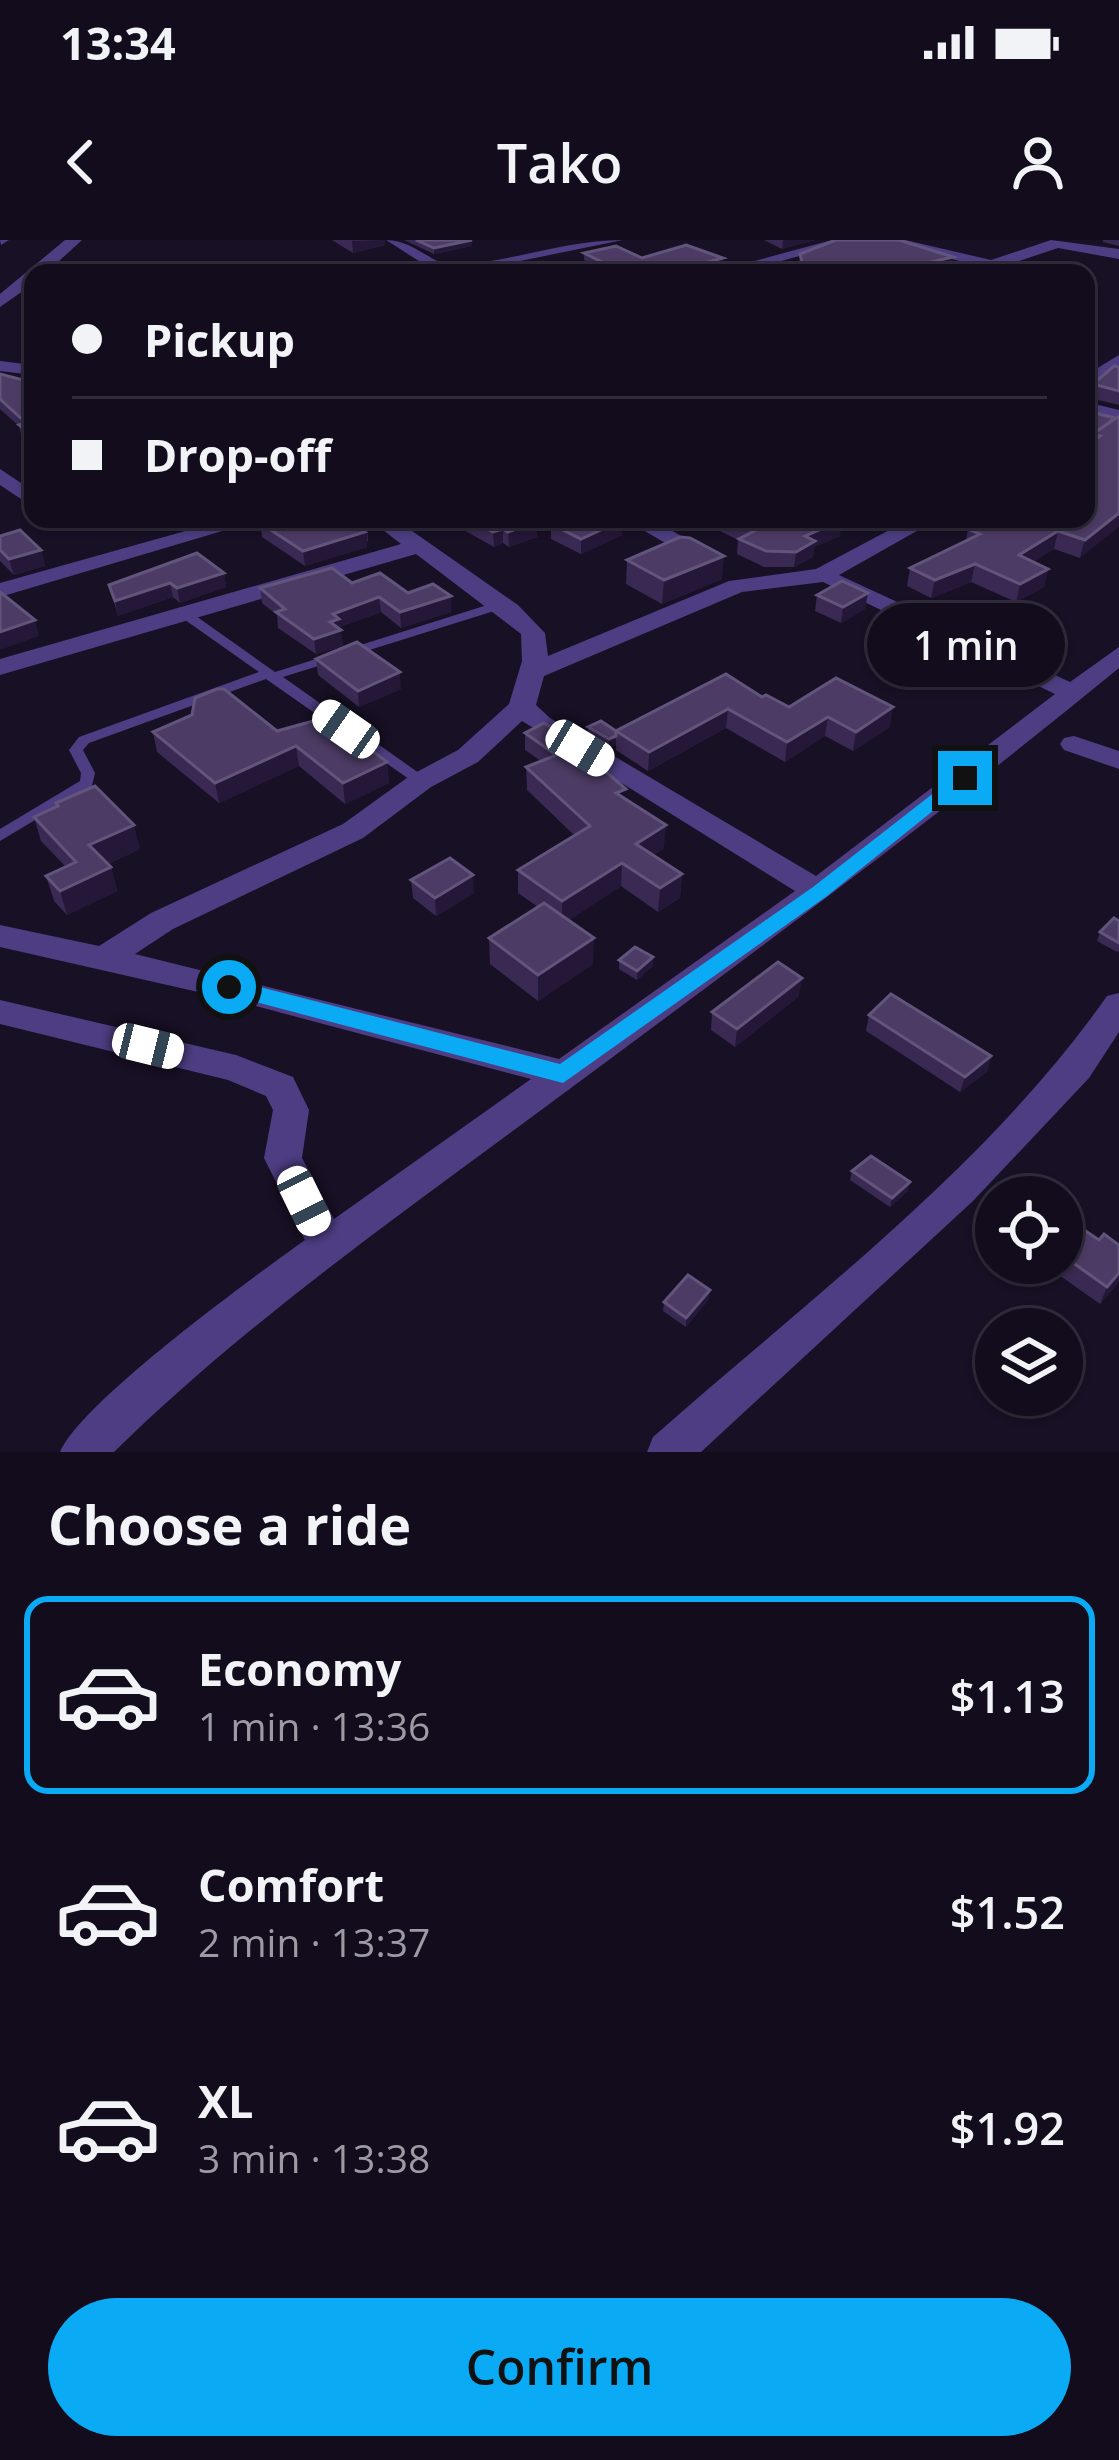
<!DOCTYPE html>
<meta charset="utf-8">
<style>
:root{--surface:#120c1c;--page:#1f1a29;--text:#f1f3f6;--muted:#9c9ba3;--line:#312c3b;--accent:#0aaaf5}
body{margin:0;font-family:"Open Sans",sans-serif;background:var(--page);color:var(--text);height:100vh;display:flex;flex-direction:column;font-size:45px;white-space:nowrap}
*{box-sizing:border-box;margin:0}
p{font-size:39px;color:var(--muted)}
.icon{flex:none;width:66px;height:66px;fill:none;stroke:currentColor;stroke-width:2;stroke-linecap:round;stroke-linejoin:round}
.map{position:relative;height:1212px;overflow:hidden}
.sheet{display:flex;flex-direction:column;background:var(--surface);flex:1}
.sheet>*{flex:none}
.banner{position:absolute;left:24px;top:24px;width:1071px;height:264px;border-radius:24px;box-shadow:0 3px 9px #0004,0 0 0 3px var(--line);display:grid;align-content:center;height:264px;padding:0 48px;background:var(--surface)}
.buttons{position:absolute;left:975px;top:936px;display:grid;gap:24px}
.buttons a{display:grid;place-items:center;width:108px;height:108px;border-radius:50%;background:var(--surface);box-shadow:0 3px 9px #0004,0 0 0 3px var(--line);font-size:60px}
.end{position:absolute;width:54px;height:54px;margin:-27px;border:15px solid #0aaaf5;background:#111;box-shadow:0 0 0 6px #111}
.from{border-radius:50%}
.bubble{position:absolute;height:84px;border-radius:42px;background:var(--surface);box-shadow:0 3px 9px #0004,0 0 0 3px var(--line);font-size:39px;font-weight:600;line-height:84px;text-align:center}
.car{position:absolute;width:36px;height:72px;margin:-36px -18px;border-radius:15px;box-shadow:0 0 9px 3px #0007;background:linear-gradient(#fff 24%,#345 0 40%,#fff 0 76%,#345 0 86%,#fff 0)}
.banner b{display:flex;align-items:center;gap:42px;height:114px;font-size:45px}
.banner b+b{border-top:3px solid var(--line)}
.banner i{width:30px;height:30px;background:var(--text)}
ul{padding:0;list-style:none}
li{display:flex;align-items:center;gap:36px;height:198px;margin:0 24px 18px;padding:0 24px;border:6px solid transparent;border-radius:24px}
li div{flex:1}
li b{display:block;font-size:45px}
li em{font-style:normal;font-weight:600}
li.current{border-color:var(--accent)}
li>.icon{width:108px;height:108px;stroke-width:1.5}
h2{padding:0 48px;font-size:54px;line-height:144px}
.action{display:flex;gap:24px;margin-top:auto;padding:24px 48px}
.action a{flex:1;height:138px;border-radius:72px;background:var(--accent);color:#111;font-size:48px;font-weight:600;line-height:138px;text-align:center}
.status{display:flex;justify-content:space-between;align-items:center;height:84px;padding:0 60px;background:var(--surface);direction:ltr}
.status svg{height:33px;fill:currentColor}
header{display:flex;justify-content:space-between;align-items:center;height:156px;padding:0 48px;background:var(--surface);font-size:54px;font-weight:600}
.map>svg:first-child{display:block}
.lines{fill:none;stroke-linecap:round;stroke-linejoin:round}
.service{fill:#4e3d82;fill-rule:evenodd}
.minor{fill:#4e3d82;fill-rule:evenodd}
.wall{fill:#3a2952}
.shaded-wall{fill:#251738}
.building{fill:#4c3b64;stroke:#63547c;stroke-width:3}
.route{fill:#0aaaf5}
</style>
<div class="status"><b>13:34</b><svg viewBox="0 0 49 12"><path d="M0 12V9h3v3zM5 12V6h3v6zM10 12V3h3v9zM15 12V0h3v12zM26 1h20v11H26zM47 4h2v5h-2z"/></svg></div>
<header><svg class="icon" aria-label="back" viewBox="0 0 24 24"><path d="M15 5l-7 7 7 7"/></svg>Tako<svg class="icon" aria-label="person" viewBox="0 0 24 24"><circle cx="12" cy="8" r="4"/><path d="M4 21q1-7 8-7t8 7"/></svg></header>
<div class="map">
<svg width="1119" height="1212" viewBox="0 0 1119 1212">
<rect width="100%" height="100%" fill="#181025"/>
<g class="lines">
<!-- service -->
<polygon class="service" points="503,360 509,364 507,367 283,437 426,538 428,541 426,544 416,544 266,439 89,503 83,510 95,533 92,546 0,601 0,589 80,541 81,533 69,510 79,497 259,432 178,375 178,369 186,369 275,432"/>
<!-- minor -->
<g class="minor">
<polygon points="0,0 9,0 1,5"/>
<polygon points="65,0 82,0 46,33 33,33 33,44 0,67 0,54"/>
<path d="M 386,0 C 415,0 432,26 455,25 C 512,22 565,0 623,0 L 461,33 L 433,30 Z"/>
<polygon points="832,0 858,0 737,33 710,33"/>
<polygon points="877,0 905,0 991,20 1051,0 1119,9 1119,19 1058,8 983,33 960,33 975,25"/>
<polygon points="1119,115 1119,128 1086,150 1086,135"/>
<polygon points="0,121 33,125 33,135 0,131"/>
<polygon points="1086,162 1119,170 1119,182 1086,174"/>
<polygon points="0,229 33,251 33,267 0,245"/>
<polygon points="228,279 263,279 0,357 0,343"/>
<path d="M 369,279 L 395,279 L 518,365 L 545,393 L 548,416 L 729,341 L 816,329 L 910,279 L 938,279 L 839,335 L 1070,442 L 1119,407 L 1119,428 C 933,581 742,721 548,865 C 399,975 247,1082 114,1212 L 60,1212 C 82,1161 252,1038 305,1000 L 264,918 L 273,870 L 266,856 L 228,840 L 0,784 L 0,760 L 236,815 L 293,837 L 309,870 L 302,918 L 334,979 L 531,839 L 229,759 L 0,707 L 0,685 L 99,706 L 151,673 L 343,584 L 411,535 L 458,510 L 509,464 L 522,421 L 521,394 L 416,314 L 0,435 L 0,419 L 401,304 ZM 823,342 L 1055,454 L 816,636 L 550,478 L 536,465 L 544,436 L 742,352 ZM 522,481 L 795,651 L 559,819 L 135,714 L 173,689 L 363,598 L 431,547 L 478,522 Z"/>
<polygon points="624,279 652,279 717,317 706,324 698,322"/>
<polygon points="1074,496 1119,511 1119,529 1064,510 1060,504 1064,498"/>
<path d="M 1119,753 L 1119,792 L 1089,838 L 973,961 L 701,1212 L 647,1212 L 653,1197 C 808,1060 988,926 1107,756 Z"/>
</g>
</g>
<!-- wall -->
<g class="wall">
<polygon points="332,0 385,0 385,5 353,13"/>
<polygon points="404,0 471,0 472,6 434,14"/>
<polygon points="764,0 815,0 782,9"/>
<polygon points="1103,0 1119,0 1119,6 1103,2"/>
<polygon points="584,13 642,18 723,18 722,25 693,33 609,33 584,20"/>
<polygon points="800,14 953,17 951,28 930,33 801,33 799,25"/>
<polygon points="1119,127 1119,165 1090,158 1093,144"/>
<polygon points="0,134 23,140 33,137 33,207 22,198 19,186 0,169"/>
<polygon points="1086,169 1087,171 1115,178 1119,176 1080,318 1054,309 1033,322 1048,329 1044,347 1016,362 971,342 931,358 907,346 910,328 966,301 968,289 1086,279 1093,197 1086,195"/>
<polygon points="444,279 532,279 537,282 537,297 509,307 503,303 494,307"/>
<polygon points="721,279 840,279 840,296 814,307 813,317 794,327 764,327 737,314 738,300 720,291"/>
<polygon points="622,280 622,295 581,314 551,299 551,284"/>
<polygon points="260,283 367,286 368,301 366,301 367,307 305,326 262,297"/>
<polygon points="0,296 41,310 45,326 14,335 0,321"/>
<polygon points="627,320 722,339 662,364 626,344"/>
<polygon points="224,333 226,347 180,363 173,357 118,376 109,345"/>
<polygon points="260,348 408,353 451,372 401,388 381,372 340,387 343,406 316,414 278,388 277,375 262,363"/>
<polygon points="817,355 865,369 841,383 815,371"/>
<polygon points="316,419 401,449 359,467 318,435"/>
<polygon points="762,457 789,467 890,487 853,511 825,496 785,522 726,488 648,531 616,510 616,505 609,508 588,495 588,487 616,491"/>
<polygon points="277,491 387,522 389,543 345,564 299,526 219,563 157,512 153,492"/>
<polygon points="525,493 580,505 580,509 626,560 664,608 653,615 682,634 680,658 658,672 621,646 569,680 593,724 538,761 490,724 489,698 538,667 518,653 518,630 574,595 527,550 526,527 541,521 525,510"/>
<polygon points="56,563 140,609 108,624 111,627 117,651 67,675 54,661 46,636 66,627 41,601 34,577 57,567"/>
<polygon points="411,640 474,653 436,676 413,658"/>
<polygon points="1119,681 1119,711 1117,712 1097,701 1100,692"/>
<polygon points="619,720 653,726 637,740 619,729"/>
<polygon points="799,756 735,807 711,790 712,772"/>
<polygon points="869,775 991,816 987,832 960,852 866,791"/>
<polygon points="852,931 908,951 890,967 850,940"/>
<polygon points="1062,975 1099,1000 1119,1005 1119,1042 1100,1064 1042,1023 1062,1023"/>
<polygon points="709,1059 686,1087 663,1071 664,1062"/>
</g>
<!-- shaded-wall -->
<g class="shaded-wall">
<polygon points="385,0 385,5 353,13 352,1"/>
<polygon points="472,0 472,6 434,14 434,8"/>
<polygon points="783,0 815,0 782,9"/>
<polygon points="953,17 951,28 930,33 883,33"/>
<polygon points="723,18 722,25 693,33 670,33"/>
<polygon points="657,26 657,33 629,33"/>
<polygon points="1119,273 1119,287 1080,318 1085,300"/>
<polygon points="175,279 200,279 200,280 176,286"/>
<polygon points="622,280 622,295 581,314 581,299"/>
<polygon points="842,280 840,296 814,307 813,317 794,327 796,312 805,296"/>
<polygon points="537,282 537,297 509,307 508,292"/>
<polygon points="367,286 367,307 305,326 303,311"/>
<polygon points="503,289 503,303 494,307 493,292"/>
<polygon points="1058,291 1054,309 1015,333 1019,315"/>
<polygon points="41,310 45,326 14,335 9,319"/>
<polygon points="724,316 722,339 662,364 664,340"/>
<polygon points="975,324 971,342 931,358 935,340"/>
<polygon points="1048,329 1044,347 1016,362 1020,344"/>
<polygon points="224,333 226,347 180,363 177,348"/>
<polygon points="170,343 173,357 118,376 115,361"/>
<polygon points="868,353 865,369 841,383 843,367"/>
<polygon points="451,356 451,372 401,388 400,372"/>
<polygon points="379,357 381,372 340,387 343,406 316,414 314,399 333,374"/>
<polygon points="35,380 39,396 0,410 0,392"/>
<polygon points="400,432 401,449 359,467 358,451"/>
<polygon points="893,467 890,487 853,511 856,492"/>
<polygon points="728,469 726,488 648,531 649,512"/>
<polygon points="828,477 825,496 785,522 787,502"/>
<polygon points="616,496 616,505 609,508 609,499"/>
<polygon points="296,506 299,526 219,563 215,543"/>
<polygon points="387,522 389,543 345,564 343,543"/>
<polygon points="134,585 140,609 96,629 89,605"/>
<polygon points="666,585 664,608 635,627 636,604"/>
<polygon points="622,623 621,646 562,685 562,661"/>
<polygon points="111,627 117,651 67,675 60,651"/>
<polygon points="682,634 680,658 658,672 660,648"/>
<polygon points="473,635 474,653 436,676 435,658"/>
<polygon points="594,698 593,724 538,761 538,735"/>
<polygon points="653,717 653,726 637,740 637,731"/>
<polygon points="802,738 799,756 735,807 737,789"/>
<polygon points="991,816 987,832 960,852 965,837"/>
<polygon points="910,942 908,951 890,967 892,958"/>
<polygon points="1119,1033 1119,1042 1100,1064 1107,1047"/>
<polygon points="710,1050 709,1059 686,1087 686,1078"/>
</g>
<!-- building -->
<g class="building">
<polygon points="416,0 472,0 434,8"/>
<polygon points="836,0 899,0 953,17 883,33 847,33 837,28 805,33 800,14"/>
<polygon points="686,5 723,18 670,32 657,26 624,33 584,13 616,6 642,18"/>
<polygon points="1114,126 1119,127 1119,151 1093,144"/>
<polygon points="0,134 23,140 33,137 33,196 19,185 26,183 0,159"/>
<polygon points="1086,169 1087,171 1115,178 1098,191 1086,187"/>
<polygon points="1119,176 1119,273 1085,300 1058,291 1019,315 1048,329 1020,344 975,324 935,340 910,328 980,294 968,289 986,279 1086,279 1086,206 1100,196 1093,194"/>
<polygon points="272,279 358,279 367,286 360,288 365,292 303,311 260,283"/>
<polygon points="469,279 532,279 537,282 508,292 503,289 493,292"/>
<polygon points="561,279 621,279 622,280 581,299 551,284"/>
<polygon points="728,279 840,279 842,280 805,296 815,301 796,312 766,311 739,299 754,291"/>
<polygon points="20,290 41,310 9,319 0,310 0,296"/>
<polygon points="680,297 690,298 724,316 664,340 627,320"/>
<polygon points="197,313 224,333 177,348 170,343 115,361 109,345"/>
<polygon points="332,328 352,343 380,333 408,353 433,344 451,356 400,372 379,357 333,374 339,379 330,382 341,390 314,399 276,372 285,369 260,348"/>
<polygon points="842,341 868,353 843,367 817,355"/>
<polygon points="0,352 35,380 0,392"/>
<polygon points="357,402 400,432 358,451 316,419"/>
<polygon points="726,434 762,457 766,455 789,467 836,438 893,467 856,492 828,477 787,502 728,469 649,512 616,491"/>
<polygon points="217,449 224,449 277,491 328,477 387,522 343,543 296,506 215,543 153,492 192,475 195,458"/>
<polygon points="601,481 616,491 616,496 609,499 588,487"/>
<polygon points="544,483 580,505 556,515 525,493"/>
<polygon points="577,507 626,549 616,553 666,585 636,604 682,634 660,648 622,623 562,661 518,630 590,586 526,527"/>
<polygon points="95,546 134,585 89,605 111,627 60,651 46,636 76,622 34,577 58,566 56,563"/>
<polygon points="450,618 473,635 435,658 411,640"/>
<polygon points="544,663 594,698 538,735 489,698"/>
<polygon points="1114,678 1119,681 1119,703 1100,692"/>
<polygon points="635,707 653,717 637,731 619,720"/>
<polygon points="778,722 802,738 737,789 712,772"/>
<polygon points="891,754 991,816 965,837 869,775"/>
<polygon points="871,916 910,942 892,958 852,931"/>
<polygon points="1062,975 1099,1000 1104,994 1119,1005 1119,1033 1107,1047 1062,1015"/>
<polygon points="688,1035 710,1050 686,1078 664,1062"/>
</g>
<!-- route -->
<polygon class="route" points="958,534 974,538 827,656 563,843 229,755 218,747 229,739 560,824 813,647"/>
</svg>
<div class="buttons">
<a><svg class="icon" aria-label="locate" viewBox="0 0 24 24"><circle cx="12" cy="12" r="6"/><path d="M12 2v4M12 18v4M2 12h4M18 12h4"/></svg></a>
<a><svg class="icon" aria-label="layers" viewBox="0 0 24 24"><path d="M12 4l9 5-9 5-9-5zM3 14l9 5 9-5"/></svg></a>
</div>
<i class="end from" style="left:229px;top:747px"></i>
<i class="end" style="left:965px;top:538px"></i>
<div class="bubble" style="left:867px;top:363px;width:198px">1 min</div>
<i class="car" style="left:346px;top:489px;rotate:305deg"></i>
<i class="car" style="left:580px;top:508px;rotate:121deg"></i>
<i class="car" style="left:148px;top:806px;rotate:104deg"></i>
<i class="car" style="left:304px;top:961px;rotate:154deg"></i>
<div class="banner">
<b><i class="from"></i>Pickup</b>
<b><i></i>Drop-off</b>
</div>
</div>
<section class="sheet">
<h2>Choose a ride</h2>
<ul>
<li class="current"><svg class="icon" aria-label="car" viewBox="0 0 24 24"><path d="M5 17H2v-5l4-1 3-4h7l3 4 3 1v5h-3M9 17h6M6 11h13"/><circle cx="7" cy="17" r="2"/><circle cx="17" cy="17" r="2"/></svg><div><b>Economy</b><p>1 min · 13:36</p></div><em>$1.13</em></li>
<li><svg class="icon" aria-label="car" viewBox="0 0 24 24"><path d="M5 17H2v-5l4-1 3-4h7l3 4 3 1v5h-3M9 17h6M6 11h13"/><circle cx="7" cy="17" r="2"/><circle cx="17" cy="17" r="2"/></svg><div><b>Comfort</b><p>2 min · 13:37</p></div><em>$1.52</em></li>
<li><svg class="icon" aria-label="car" viewBox="0 0 24 24"><path d="M5 17H2v-5l4-1 3-4h7l3 4 3 1v5h-3M9 17h6M6 11h13"/><circle cx="7" cy="17" r="2"/><circle cx="17" cy="17" r="2"/></svg><div><b>XL</b><p>3 min · 13:38</p></div><em>$1.92</em></li>
</ul>
<div class="action"><a>Confirm</a></div>
</section>
